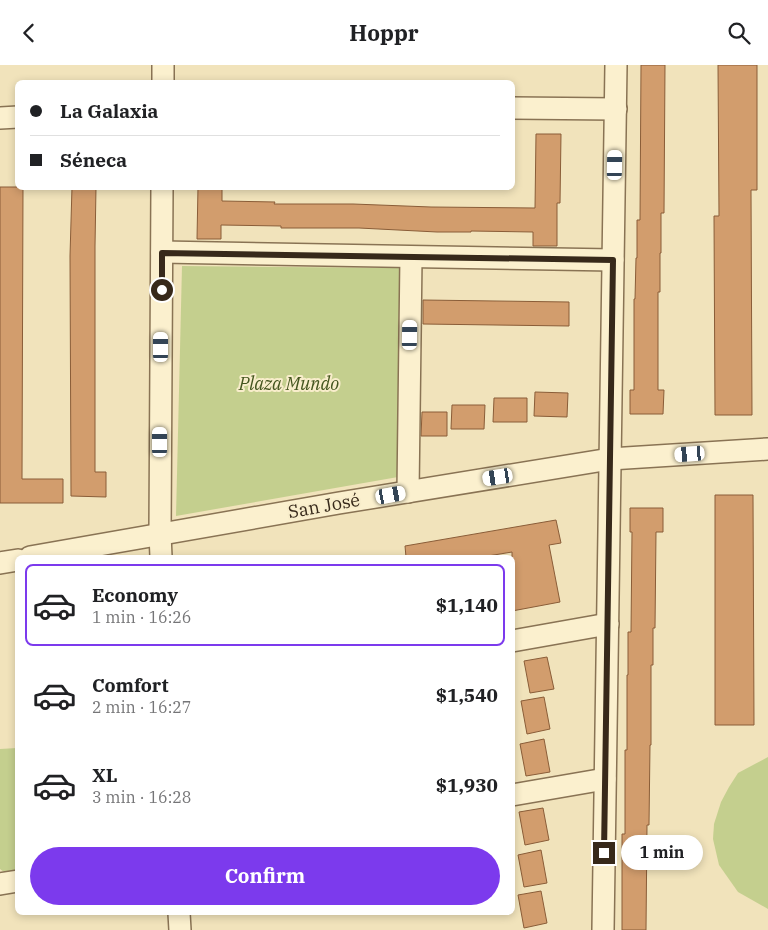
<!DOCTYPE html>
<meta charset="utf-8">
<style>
:root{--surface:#fff;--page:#f2f2f2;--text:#202124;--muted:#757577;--line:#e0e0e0;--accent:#7c3aed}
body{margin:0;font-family:"IBM Plex Serif",serif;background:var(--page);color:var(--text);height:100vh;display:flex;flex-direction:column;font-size:19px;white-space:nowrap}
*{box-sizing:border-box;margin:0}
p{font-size:16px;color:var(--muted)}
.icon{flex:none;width:28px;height:28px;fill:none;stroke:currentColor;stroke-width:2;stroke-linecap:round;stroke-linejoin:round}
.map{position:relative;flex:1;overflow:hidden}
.drawer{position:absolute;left:15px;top:490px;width:500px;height:360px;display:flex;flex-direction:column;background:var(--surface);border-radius:8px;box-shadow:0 2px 8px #0003}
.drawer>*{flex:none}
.banner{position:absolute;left:15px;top:15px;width:500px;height:110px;border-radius:8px;box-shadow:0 2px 8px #0003;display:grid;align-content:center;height:110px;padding:0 15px;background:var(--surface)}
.end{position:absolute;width:22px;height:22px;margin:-11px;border:6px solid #37291a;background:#fff;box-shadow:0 0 0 2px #fff}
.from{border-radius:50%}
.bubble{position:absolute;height:35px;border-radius:18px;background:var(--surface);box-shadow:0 2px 8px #0003;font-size:16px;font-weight:800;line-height:35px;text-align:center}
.car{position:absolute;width:15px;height:30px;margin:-15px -8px;border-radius:6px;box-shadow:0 0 4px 1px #0007;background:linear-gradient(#fff 24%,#345 0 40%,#fff 0 76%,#345 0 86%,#fff 0)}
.banner b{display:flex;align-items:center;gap:18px;height:48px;font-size:19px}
.banner b+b{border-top:1px solid var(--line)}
.banner i{width:12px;height:12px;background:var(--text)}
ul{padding:9px 0 0;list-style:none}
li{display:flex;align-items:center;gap:15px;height:82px;margin:0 10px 8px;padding:0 5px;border:2px solid transparent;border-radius:8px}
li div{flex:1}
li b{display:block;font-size:19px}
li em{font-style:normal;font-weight:800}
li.current{border-color:var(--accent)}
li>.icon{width:45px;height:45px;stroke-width:1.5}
.button{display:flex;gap:10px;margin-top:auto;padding:10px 15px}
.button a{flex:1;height:58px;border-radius:30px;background:var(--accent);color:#fff;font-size:20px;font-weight:800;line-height:58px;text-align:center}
header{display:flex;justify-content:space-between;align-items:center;height:65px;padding:0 15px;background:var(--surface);font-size:22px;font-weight:800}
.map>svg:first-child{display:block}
.green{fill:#c4cf8e}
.building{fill:#d29d6d;stroke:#8a5d38}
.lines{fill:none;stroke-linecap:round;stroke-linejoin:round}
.street-casing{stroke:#897354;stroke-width:24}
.street{stroke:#fbf0ce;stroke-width:21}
.route{stroke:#37291a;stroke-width:6}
.labels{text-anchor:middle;stroke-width:4;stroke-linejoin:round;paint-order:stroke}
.park-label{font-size:18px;font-style:italic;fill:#44551f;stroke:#f8edcb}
.street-label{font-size:18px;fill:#37291a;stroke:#f8edcb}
</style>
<header><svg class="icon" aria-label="back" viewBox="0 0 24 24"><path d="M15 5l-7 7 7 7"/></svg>Hoppr<svg class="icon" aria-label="search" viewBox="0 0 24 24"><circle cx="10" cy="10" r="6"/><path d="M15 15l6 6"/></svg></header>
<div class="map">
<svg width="768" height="865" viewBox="0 0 768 865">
<rect width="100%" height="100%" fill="#f1e3bb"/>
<!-- green -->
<g class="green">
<polygon points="182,201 402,203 398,412 176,451"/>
<polygon points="17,683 17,805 4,807 0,804 0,684"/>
<polygon points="768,692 768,844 738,827 719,800 713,774 714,759 721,737 729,722 738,708"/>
</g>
<!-- building -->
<g class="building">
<polygon points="641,0 665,0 664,148 661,148 661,188 660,188 660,227 658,227 658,325 664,325 663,349 630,349 630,325 634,325 634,234 635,234 636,193 637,193 637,155 640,155"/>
<polygon points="718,0 757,0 757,125 751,125 752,350 715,350 714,151 719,151"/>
<polygon points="536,69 561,69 560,138 557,138 557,181 533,181 533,167 471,166 471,167 437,167 359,163 281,163 281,161 221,160 221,174 197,174 198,122 222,122 222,136 275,137 274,139 353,139 431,142 535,143"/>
<polygon points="0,122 23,122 22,414 63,414 63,438 0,438"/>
<polygon points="72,122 96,122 95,181 95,407 106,407 106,432 71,431 70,191"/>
<polygon points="423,235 569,237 569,261 423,259"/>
<polygon points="535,327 568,328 567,352 534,351"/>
<polygon points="494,333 527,333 527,357 493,357"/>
<polygon points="452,340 485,340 484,364 451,364"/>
<polygon points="422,347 447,347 447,371 421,371"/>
<polygon points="715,430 753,430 754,660 715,660"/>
<polygon points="630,443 663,443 663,467 656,467 655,563 653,563 653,600 651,600 651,680 650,680 649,760 647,760 646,865 622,865 622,769 625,769 625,685 627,685 627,610 628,610 628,567 631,567 632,467 630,467"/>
<polygon points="556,455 561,478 549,480 560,537 512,546 512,487 482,492 406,492 405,481"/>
<polygon points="547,592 554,624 530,628 524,596"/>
<polygon points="544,632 550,664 527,669 521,636"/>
<polygon points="544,674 550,707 526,711 520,679"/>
<polygon points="543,743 549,775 525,780 519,747"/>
<polygon points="541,785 547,818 524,822 518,790"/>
<polygon points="541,826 547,858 524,863 518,830"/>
</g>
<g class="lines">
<defs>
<g id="street">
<polyline points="163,0 163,18"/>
<polyline points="512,43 616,44"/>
<polyline points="0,53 18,52"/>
<polyline points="162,187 613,195"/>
<polyline points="408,427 411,192"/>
<polyline points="30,492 339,438 610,394 768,384"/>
<polyline points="161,492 160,469 162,122"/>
<polyline points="0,498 18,495"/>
<polyline points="512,576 608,559"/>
<polyline points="512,730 605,714"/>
<polyline points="0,819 18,816"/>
<polyline points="179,848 180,865"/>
<polyline points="603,865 616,0"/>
</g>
</defs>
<!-- street casing -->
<use href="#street" class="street-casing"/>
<!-- street -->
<use href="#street" class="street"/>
</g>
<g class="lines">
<!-- route -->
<polyline class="route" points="162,225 162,188 613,195 604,788"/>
</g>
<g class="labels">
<!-- park labels -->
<g class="park-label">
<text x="289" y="325">Plaza Mundo</text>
</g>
<!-- street labels -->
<g class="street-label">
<text transform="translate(324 441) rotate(-10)" y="6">San José</text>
</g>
</g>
</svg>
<i class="end from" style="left:162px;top:225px"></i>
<i class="end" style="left:604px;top:788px"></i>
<div class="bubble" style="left:621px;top:770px;width:82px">1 min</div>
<i class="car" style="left:615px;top:100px;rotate:1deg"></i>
<i class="car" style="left:410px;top:270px;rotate:1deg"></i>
<i class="car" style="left:161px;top:282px;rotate:0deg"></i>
<i class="car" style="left:160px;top:377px;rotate:0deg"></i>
<i class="car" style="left:690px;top:389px;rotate:266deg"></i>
<i class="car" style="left:498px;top:412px;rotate:261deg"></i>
<i class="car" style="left:391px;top:430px;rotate:80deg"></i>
<div class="banner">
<b><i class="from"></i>La Galaxia</b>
<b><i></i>Séneca</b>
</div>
<section class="drawer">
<ul>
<li class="current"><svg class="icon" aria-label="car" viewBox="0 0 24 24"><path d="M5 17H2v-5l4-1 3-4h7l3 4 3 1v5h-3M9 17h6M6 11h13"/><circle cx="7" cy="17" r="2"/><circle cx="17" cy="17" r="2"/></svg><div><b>Economy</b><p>1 min · 16:26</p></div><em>$1,140</em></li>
<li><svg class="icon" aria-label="car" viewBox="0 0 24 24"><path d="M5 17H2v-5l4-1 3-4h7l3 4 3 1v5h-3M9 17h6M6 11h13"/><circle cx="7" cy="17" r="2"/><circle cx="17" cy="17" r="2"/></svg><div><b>Comfort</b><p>2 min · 16:27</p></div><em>$1,540</em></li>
<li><svg class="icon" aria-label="car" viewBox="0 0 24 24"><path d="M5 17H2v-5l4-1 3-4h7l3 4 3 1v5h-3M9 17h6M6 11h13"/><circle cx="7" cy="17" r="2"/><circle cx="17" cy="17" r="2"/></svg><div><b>XL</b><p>3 min · 16:28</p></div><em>$1,930</em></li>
</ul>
<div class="button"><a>Confirm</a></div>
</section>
</div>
